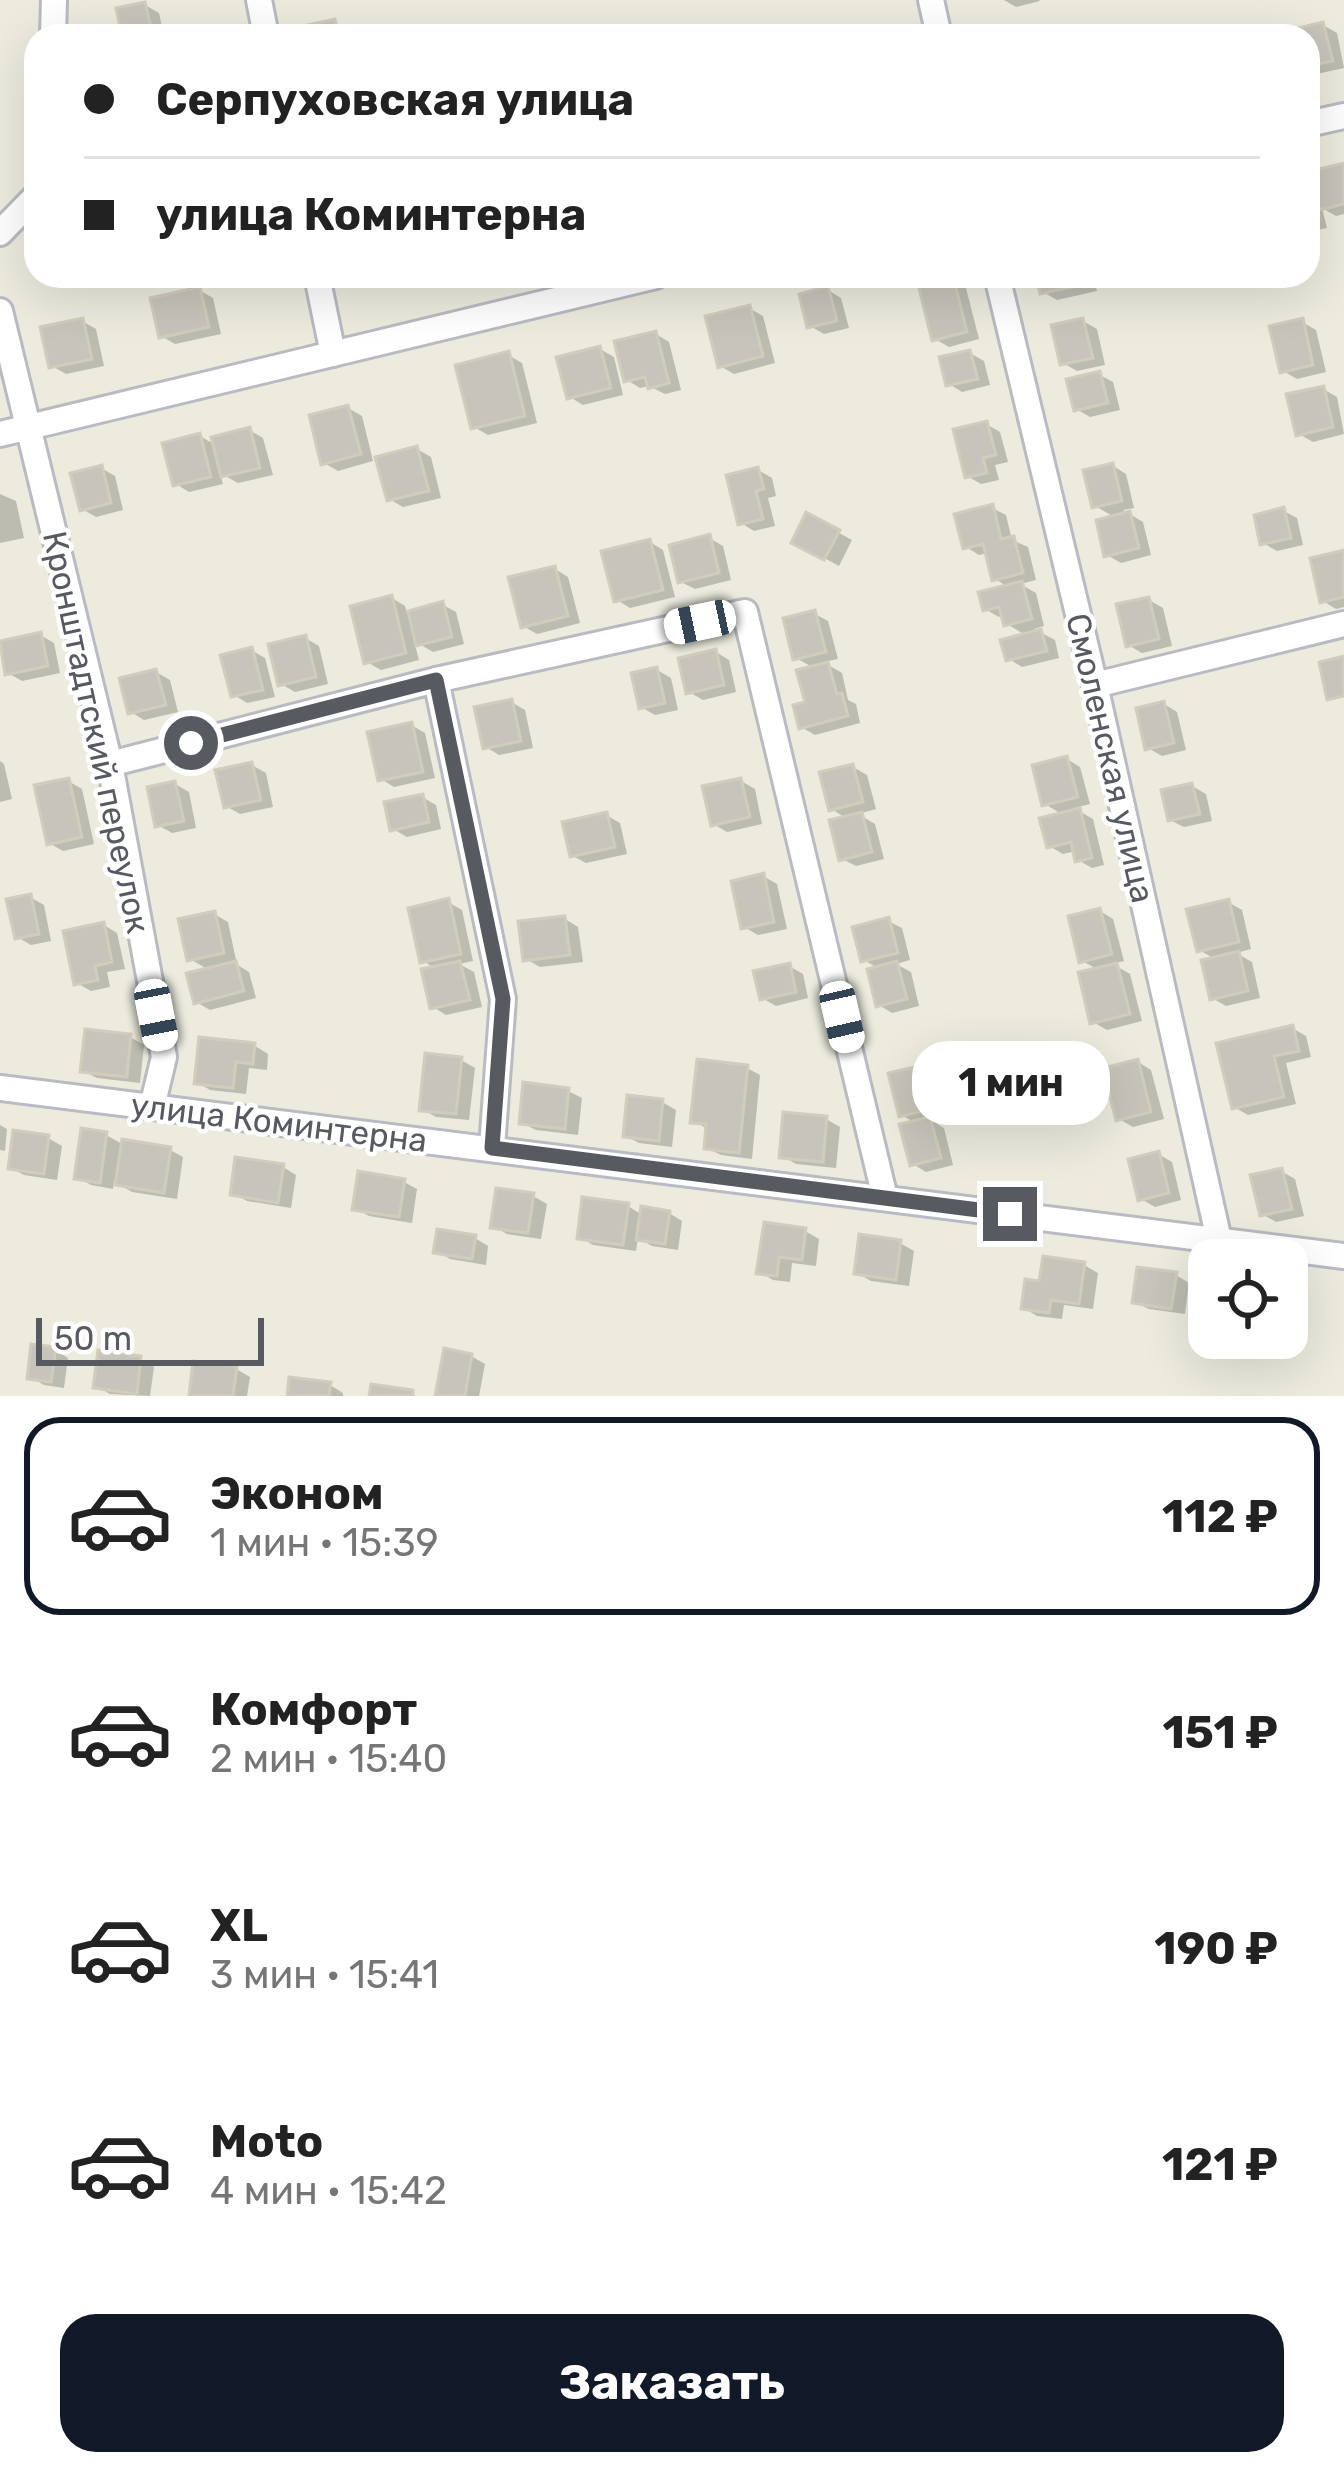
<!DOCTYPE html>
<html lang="ru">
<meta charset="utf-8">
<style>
:root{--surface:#fff;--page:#f2f2f2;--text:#222;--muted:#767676;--line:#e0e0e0;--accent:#111827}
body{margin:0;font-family:Rubik,sans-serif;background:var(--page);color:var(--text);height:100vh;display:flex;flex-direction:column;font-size:45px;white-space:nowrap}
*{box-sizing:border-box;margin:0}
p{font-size:39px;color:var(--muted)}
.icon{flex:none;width:66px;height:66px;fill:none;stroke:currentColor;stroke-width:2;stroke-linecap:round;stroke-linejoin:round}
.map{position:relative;height:1396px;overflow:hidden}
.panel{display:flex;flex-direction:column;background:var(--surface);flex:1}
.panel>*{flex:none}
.guide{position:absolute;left:24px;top:24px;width:1296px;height:264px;border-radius:36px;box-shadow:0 12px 48px #0002;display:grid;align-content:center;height:264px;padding:0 60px;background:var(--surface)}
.buttons{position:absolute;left:1188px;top:1239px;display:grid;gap:24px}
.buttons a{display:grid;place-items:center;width:120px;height:120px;border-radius:24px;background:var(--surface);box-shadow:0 12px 48px #0002;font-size:60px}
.scale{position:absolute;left:36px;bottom:30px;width:228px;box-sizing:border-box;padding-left:12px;border:6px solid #575a61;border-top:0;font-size:33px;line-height:42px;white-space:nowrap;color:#575a61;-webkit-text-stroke:9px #fff;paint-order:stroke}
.end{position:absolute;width:54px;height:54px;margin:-27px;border:15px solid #575a61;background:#fff;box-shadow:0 0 0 6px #fff}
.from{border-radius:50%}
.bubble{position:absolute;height:84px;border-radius:36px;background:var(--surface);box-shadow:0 12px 48px #0002;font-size:39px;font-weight:700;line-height:84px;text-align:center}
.car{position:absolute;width:36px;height:72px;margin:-36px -18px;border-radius:15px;box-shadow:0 0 9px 3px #0007;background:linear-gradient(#fff 24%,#345 0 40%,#fff 0 76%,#345 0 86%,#fff 0)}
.guide b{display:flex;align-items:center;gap:42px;height:114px;font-size:45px}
.guide b+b{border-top:3px solid var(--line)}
.guide i{width:30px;height:30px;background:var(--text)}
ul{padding:21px 0 0;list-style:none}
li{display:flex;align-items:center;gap:36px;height:198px;margin:0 24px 18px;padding:0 36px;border:6px solid transparent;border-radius:36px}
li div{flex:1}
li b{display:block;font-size:45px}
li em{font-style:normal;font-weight:700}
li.selected{border-color:var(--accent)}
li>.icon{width:108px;height:108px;stroke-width:1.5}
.cta{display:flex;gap:24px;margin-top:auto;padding:24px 60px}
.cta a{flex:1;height:138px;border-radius:36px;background:var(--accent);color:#fff;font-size:48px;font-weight:700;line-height:138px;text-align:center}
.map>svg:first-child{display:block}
.shadow{fill:#0003}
.building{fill:#c7c4bb;stroke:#d1cdbc;stroke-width:3}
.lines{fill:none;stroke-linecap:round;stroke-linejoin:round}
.minor-casing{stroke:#b9bbc2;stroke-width:30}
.minor{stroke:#fff;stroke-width:24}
.route{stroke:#575a61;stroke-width:15}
.labels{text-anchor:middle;stroke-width:9;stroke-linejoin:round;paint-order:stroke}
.street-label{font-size:33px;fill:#575a61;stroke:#fff}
</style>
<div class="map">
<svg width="1344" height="1396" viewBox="0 0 1344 1396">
<rect width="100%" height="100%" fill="#ecebde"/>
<!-- shadow -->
<g class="shadow">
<polygon points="1004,0 1039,0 1040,1 1016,7"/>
<polygon points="145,5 159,13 164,36 125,36"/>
<polygon points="334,22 348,30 349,36 299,36"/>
<polygon points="1323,25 1337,33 1344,68 1308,76 1308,36 1281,36"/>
<polygon points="1344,166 1344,214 1336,216 1322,208 1327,228 1308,232 1308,177 1316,181"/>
<polygon points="919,276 963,276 979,339 949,347 935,339"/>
<polygon points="1039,276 1093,276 1097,291 1057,300 1043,292"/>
<polygon points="199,290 213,298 221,334 175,344 161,336"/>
<polygon points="828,290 841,298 849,328 824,334 810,326"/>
<polygon points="749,308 763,316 775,363 734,374 720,366"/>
<polygon points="82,321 96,329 104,366 66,374 52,366"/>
<polygon points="1083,321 1097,329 1105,365 1077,371 1063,363"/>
<polygon points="1302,322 1316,330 1326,372 1297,379 1283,371"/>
<polygon points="656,334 669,342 681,390 665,394 649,386 640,388 627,380"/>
<polygon points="600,349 614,357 623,395 583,405 570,397"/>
<polygon points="970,353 984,361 990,385 962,392 949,384"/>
<polygon points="508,355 522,363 537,423 488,435 474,427"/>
<polygon points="1100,375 1113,382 1120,410 1090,417 1076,409"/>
<polygon points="1323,389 1337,397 1344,434 1313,442 1299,434"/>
<polygon points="348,408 362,416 373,461 338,471 324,463"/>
<polygon points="986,424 1000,432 1008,462 995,465 999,480 981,484 967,476"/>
<polygon points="249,430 263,438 273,475 238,483 220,473 223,484 189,492 176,484 200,436 217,446"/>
<polygon points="417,449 431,457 441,498 403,507 389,499"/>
<polygon points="1113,466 1126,474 1134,508 1123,510 1143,522 1151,555 1121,563 1107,555 1116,518 1095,506"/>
<polygon points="101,468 115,476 123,510 96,517 82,509"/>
<polygon points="758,470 772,478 776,496 768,498 775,526 754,531 741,523"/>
<polygon points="0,494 16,501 24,538 0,543"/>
<polygon points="992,508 1006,515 1012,540 1028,547 1036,580 1020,584 1036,593 1044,626 1034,629 1055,640 1059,658 1022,667 1009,659 1027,636 1007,624 1005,615 999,617 985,609 1010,588 995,579 988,553 979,555 966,547"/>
<polygon points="1284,511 1297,518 1303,545 1277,551 1263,543"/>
<polygon points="808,516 852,540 839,566 795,542"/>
<polygon points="709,538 723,546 731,580 695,589 681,582"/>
<polygon points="650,542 663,550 675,597 630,608 617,600"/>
<polygon points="1344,553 1344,607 1336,609 1323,601"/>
<polygon points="555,569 568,577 580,623 537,634 523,626"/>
<polygon points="392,598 405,606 407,614 443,605 456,612 464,644 433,652 414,641 419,660 381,670 367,662"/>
<polygon points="1149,600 1163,608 1172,646 1142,653 1128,645"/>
<polygon points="815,614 828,621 838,659 823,662 842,673 848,700 856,704 860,723 815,735 801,727 809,704 814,668 796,658"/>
<polygon points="40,635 54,643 60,673 22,681 8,673"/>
<polygon points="305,638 319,646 328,684 295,692 281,684"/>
<polygon points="251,650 265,658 275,697 247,703 234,695"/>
<polygon points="716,652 729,660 736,692 703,700 689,692"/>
<polygon points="657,670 671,678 678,710 655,715 641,707"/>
<polygon points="156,672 170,680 178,712 144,720 131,712"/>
<polygon points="511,702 525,710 533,748 499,755 486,747"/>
<polygon points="1164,704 1177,712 1186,750 1162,756 1148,748"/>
<polygon points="411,725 425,733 435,778 394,787 381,779"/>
<polygon points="1067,759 1080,767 1090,804 1074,808 1093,819 1104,865 1092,868 1078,860 1076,851 1063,854 1049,846 1063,815 1045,804"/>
<polygon points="0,761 4,764 12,799 0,802"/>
<polygon points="252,765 266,773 273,807 240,814 226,806"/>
<polygon points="853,767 867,775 876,809 858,814 875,824 884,859 856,866 842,859 848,819 831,809"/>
<polygon points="68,781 82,789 94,844 63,851 49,843"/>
<polygon points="741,781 755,789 762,824 727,832 713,824"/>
<polygon points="175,784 189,792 196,828 172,833 158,825"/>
<polygon points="1192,786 1206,794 1212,821 1184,827 1170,820"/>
<polygon points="422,797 436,805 441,829 407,837 393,829"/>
<polygon points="606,815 620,823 627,854 586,863 573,856"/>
<polygon points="763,876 777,884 787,929 758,935 744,927"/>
<polygon points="30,897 44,905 51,941 31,945 17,937"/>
<polygon points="448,902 462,910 473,961 459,964 474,972 482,1007 446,1015 433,1007 436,969 423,961"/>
<polygon points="1228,902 1242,910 1251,949 1236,953 1252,962 1260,998 1226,1006 1212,998 1215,959 1199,950"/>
<polygon points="1100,911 1113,919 1124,961 1113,964 1130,974 1142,1021 1107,1030 1093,1022 1099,970 1082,961"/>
<polygon points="214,914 228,922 236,960 231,961 249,972 256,998 210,1010 196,1002 209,970 190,959"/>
<polygon points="565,919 578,927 583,962 540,967 526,959"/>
<polygon points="888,921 902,928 910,960 896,964 911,972 919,1006 892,1013 879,1005 879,969 864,960"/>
<polygon points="104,925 117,933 125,969 107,972 110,987 91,991 77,983"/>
<polygon points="789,966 803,974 808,998 776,1006 762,998"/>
<polygon points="1292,1028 1306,1036 1311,1057 1286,1063 1296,1104 1248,1115 1234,1107"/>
<polygon points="130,1037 144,1045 140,1083 97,1078 83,1071"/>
<polygon points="255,1046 268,1054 267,1070 249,1068 246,1094 210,1090 197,1082"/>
<polygon points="461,1060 475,1068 469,1120 436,1117 422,1109"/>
<polygon points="1138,1062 1151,1070 1164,1119 1133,1127 1119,1119"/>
<polygon points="747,1068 760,1075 752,1159 721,1155 707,1148 709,1130 694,1121"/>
<polygon points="922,1068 936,1076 946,1115 929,1119 944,1128 953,1165 926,1172 913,1164 916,1123 901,1115"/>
<polygon points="568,1091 582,1098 578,1135 536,1130 522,1123"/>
<polygon points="662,1102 676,1110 672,1147 639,1143 626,1136"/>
<polygon points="826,1119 840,1127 836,1168 796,1164 782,1156"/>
<polygon points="0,1125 7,1129 5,1151 0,1150"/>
<polygon points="106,1135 124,1145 170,1150 183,1157 177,1199 132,1192 114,1181 113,1189 91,1185 77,1177"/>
<polygon points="48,1138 62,1146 57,1180 24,1175 11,1168"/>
<polygon points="1158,1154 1172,1162 1181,1200 1155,1207 1141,1199"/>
<polygon points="283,1167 296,1175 291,1208 247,1201 233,1193"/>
<polygon points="1281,1171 1295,1179 1304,1216 1276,1222 1262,1214"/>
<polygon points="404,1182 417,1189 412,1223 369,1216 355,1208"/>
<polygon points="533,1196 547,1204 541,1239 507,1234 493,1226"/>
<polygon points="628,1206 642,1215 669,1213 682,1221 678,1250 652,1246 638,1238 636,1251 593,1245 580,1237"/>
<polygon points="805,1231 819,1239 816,1266 792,1263 790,1282 773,1280 760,1272"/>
<polygon points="475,1238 488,1246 486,1265 450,1259 437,1251"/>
<polygon points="900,1243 914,1251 909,1286 871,1281 857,1273"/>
<polygon points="1084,1265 1098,1273 1093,1309 1064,1305 1062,1319 1037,1316 1024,1308 1042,1285"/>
<polygon points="1176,1275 1189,1283 1185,1314 1149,1309 1135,1302"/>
<polygon points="55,1350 68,1358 64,1388 44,1385 30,1377"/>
<polygon points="446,1352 471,1356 485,1364 479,1396 438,1396"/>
<polygon points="140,1359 154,1367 150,1396 110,1394 96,1386"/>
<polygon points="196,1364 236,1369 250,1377 247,1396 192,1396"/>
<polygon points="292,1380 330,1385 343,1393 343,1396 290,1396"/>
</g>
<!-- building -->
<g class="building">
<polygon points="145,2 153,36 122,36 116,8"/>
<polygon points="335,19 339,36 296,36 294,28"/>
<polygon points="1323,22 1333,61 1308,66 1308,36 1278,36 1277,33"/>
<polygon points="1344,163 1344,204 1320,210 1310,171"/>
<polygon points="916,276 953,276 967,332 932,341"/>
<polygon points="1036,276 1083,276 1085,284 1040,294"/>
<polygon points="828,286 837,321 807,328 799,294"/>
<polygon points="200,287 209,327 159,338 150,298"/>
<polygon points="750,305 763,356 718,368 705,316"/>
<polygon points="83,318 92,359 49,368 40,327"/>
<polygon points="1083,318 1093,358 1060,365 1051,325"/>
<polygon points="1303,318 1313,365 1280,373 1269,326"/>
<polygon points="656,331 669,383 648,389 645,377 624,382 614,341"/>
<polygon points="600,346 611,388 567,399 556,357"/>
<polygon points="970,350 978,379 946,386 939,357"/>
<polygon points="509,351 525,416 471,429 455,365"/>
<polygon points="1100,371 1108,403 1074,411 1066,379"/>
<polygon points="1324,386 1333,427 1296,436 1286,394"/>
<polygon points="348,405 361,454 321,465 309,415"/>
<polygon points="987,421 996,455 983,458 987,473 965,478 953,429"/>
<polygon points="250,427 260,468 221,477 211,437"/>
<polygon points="200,433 211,477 173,486 162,443"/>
<polygon points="417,446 429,491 387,501 375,457"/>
<polygon points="1113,463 1122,501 1092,508 1083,470"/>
<polygon points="102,465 111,503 80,511 70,473"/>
<polygon points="758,467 764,489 756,491 763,519 738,525 726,475"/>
<polygon points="993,504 1001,539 1014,536 1023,573 992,581 983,544 963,549 954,514"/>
<polygon points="1284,507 1291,538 1260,545 1254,515"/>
<polygon points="1130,511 1139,548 1104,557 1096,520"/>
<polygon points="806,512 840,530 824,560 791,543"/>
<polygon points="710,534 719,573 678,583 669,545"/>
<polygon points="650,539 663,590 614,602 601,551"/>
<polygon points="1344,550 1344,597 1320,603 1310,558"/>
<polygon points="555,566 568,616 521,628 508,577"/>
<polygon points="1022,581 1032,619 1004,626 999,607 983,611 978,592"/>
<polygon points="392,595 406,653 364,664 350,606"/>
<polygon points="1149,597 1159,639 1126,647 1116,604"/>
<polygon points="443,601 452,637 416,646 408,611"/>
<polygon points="815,610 826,652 793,660 783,618"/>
<polygon points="1041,629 1047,651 1006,661 1000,640"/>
<polygon points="41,632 48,666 5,675 0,641"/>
<polygon points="306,635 316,677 278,686 268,644"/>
<polygon points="252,647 263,690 231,697 220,655"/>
<polygon points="716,649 724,685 686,694 678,658"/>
<polygon points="1344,656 1344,696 1327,700 1319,662"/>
<polygon points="828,662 837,694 842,693 848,716 799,729 793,705 805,702 796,670"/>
<polygon points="657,667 665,703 639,709 631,673"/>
<polygon points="156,669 166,705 128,714 119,678"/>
<polygon points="512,699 521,741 483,749 474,707"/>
<polygon points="1164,701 1174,743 1145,750 1136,708"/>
<polygon points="412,722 423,772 378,781 367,732"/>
<polygon points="1067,756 1078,797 1042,806 1032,765"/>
<polygon points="252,762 261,800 224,808 215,770"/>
<polygon points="853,764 863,802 829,811 819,772"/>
<polygon points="69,778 82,837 47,845 34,785"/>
<polygon points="741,778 750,817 711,826 702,786"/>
<polygon points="175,781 184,821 155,827 147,787"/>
<polygon points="1192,783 1200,814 1168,821 1161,790"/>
<polygon points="423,794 429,822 390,831 384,802"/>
<polygon points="1080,808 1092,858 1075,862 1071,842 1047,848 1039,818"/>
<polygon points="607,812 615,847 570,857 562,822"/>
<polygon points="862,812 872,852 839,861 829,820"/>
<polygon points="764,873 774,922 741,929 731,881"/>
<polygon points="31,894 39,934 15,939 6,899"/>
<polygon points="449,898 461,954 420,963 408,908"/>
<polygon points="1229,899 1239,942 1197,952 1186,909"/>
<polygon points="1100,908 1112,954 1079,963 1068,916"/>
<polygon points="215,911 224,953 187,961 178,919"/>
<polygon points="565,916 570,955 523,961 518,921"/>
<polygon points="889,917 898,953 861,962 852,927"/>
<polygon points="104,922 112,962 95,966 98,980 74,985 63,931"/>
<polygon points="1239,951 1248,991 1210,1000 1201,960"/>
<polygon points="236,961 244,991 194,1004 186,973"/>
<polygon points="460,961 470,1000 430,1009 421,969"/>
<polygon points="897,961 907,999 876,1007 867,969"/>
<polygon points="790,963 796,992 760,1000 753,971"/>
<polygon points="1117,963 1130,1014 1090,1024 1078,972"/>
<polygon points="1293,1025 1299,1051 1274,1056 1284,1097 1232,1109 1216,1043"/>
<polygon points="85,1029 131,1034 127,1077 80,1072"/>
<polygon points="199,1037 255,1043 253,1064 236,1062 233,1088 194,1084"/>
<polygon points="425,1053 462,1057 456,1114 419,1111"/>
<polygon points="697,1059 748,1065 739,1153 704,1149 706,1124 690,1123"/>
<polygon points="1138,1059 1151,1112 1116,1121 1103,1068"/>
<polygon points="923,1065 934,1108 899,1117 888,1073"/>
<polygon points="523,1082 569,1088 565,1129 519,1124"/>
<polygon points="627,1095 663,1099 659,1141 623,1137"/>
<polygon points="783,1112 827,1116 823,1162 779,1158"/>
<polygon points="930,1117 941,1158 910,1166 899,1124"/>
<polygon points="81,1128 107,1132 100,1183 74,1179"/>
<polygon points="13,1130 49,1135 44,1174 8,1169"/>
<polygon points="122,1139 171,1147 164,1193 115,1185"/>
<polygon points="1159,1151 1169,1193 1138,1201 1128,1159"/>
<polygon points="235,1157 284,1164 278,1203 230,1195"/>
<polygon points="1282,1168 1292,1209 1260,1216 1250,1175"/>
<polygon points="358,1171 405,1179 399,1217 352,1210"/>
<polygon points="496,1188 534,1193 528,1233 490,1228"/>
<polygon points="582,1197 629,1203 623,1245 577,1239"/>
<polygon points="641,1206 670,1211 665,1244 636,1240"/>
<polygon points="764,1222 806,1228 802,1260 779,1257 777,1276 756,1274"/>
<polygon points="437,1229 476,1235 472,1259 433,1253"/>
<polygon points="859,1234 901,1240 896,1280 854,1274"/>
<polygon points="1043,1256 1085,1262 1079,1304 1051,1300 1049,1313 1021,1309 1025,1279 1039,1281"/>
<polygon points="1137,1267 1177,1272 1171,1309 1132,1303"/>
<polygon points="31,1344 56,1347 51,1382 27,1379"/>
<polygon points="444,1348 472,1354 465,1396 435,1396"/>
<polygon points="98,1350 141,1356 137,1394 93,1388"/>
<polygon points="193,1361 237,1366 233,1396 189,1396"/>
<polygon points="289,1377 331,1382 329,1396 287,1396"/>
<polygon points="371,1384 413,1390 413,1396 369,1396"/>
</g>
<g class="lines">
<defs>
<g id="minor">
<polyline points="259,0 266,36"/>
<polyline points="931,0 939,36"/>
<polyline points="53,36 54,0"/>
<polyline points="1308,124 1344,116"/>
<polyline points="0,233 36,196"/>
<polyline points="317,276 333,354"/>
<polyline points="997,276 1095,685 1219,1240"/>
<polyline points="0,311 110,764 164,1057 152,1107"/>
<polyline points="0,434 656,276"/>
<polyline points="436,680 503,999 492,1147"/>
<polyline points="1095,685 1344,624"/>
<polyline points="110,764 436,680 745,612 885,1198"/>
<polyline points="0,1088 1344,1256"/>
</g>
</defs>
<!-- minor casing -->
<use href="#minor" class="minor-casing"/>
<!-- minor -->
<use href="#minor" class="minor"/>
</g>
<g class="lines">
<!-- route -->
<polyline class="route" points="191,743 436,680 503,999 492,1148 1010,1214"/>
</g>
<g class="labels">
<!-- street labels -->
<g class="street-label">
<text transform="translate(97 732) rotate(78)" y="12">Кронштадтский переулок</text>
<text transform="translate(1111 758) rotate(77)" y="12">Смоленская улица</text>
<text transform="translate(279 1122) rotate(7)" y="12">улица Коминтерна</text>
</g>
</g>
</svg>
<div class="buttons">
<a><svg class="icon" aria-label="locate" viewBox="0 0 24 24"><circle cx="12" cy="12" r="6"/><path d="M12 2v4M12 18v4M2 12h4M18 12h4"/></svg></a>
</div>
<div class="scale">50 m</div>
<i class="end from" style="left:191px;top:743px"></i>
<i class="end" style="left:1010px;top:1214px"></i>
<div class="bubble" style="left:912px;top:1041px;width:198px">1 мин</div>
<i class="car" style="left:700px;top:622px;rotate:258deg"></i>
<i class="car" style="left:156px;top:1015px;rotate:169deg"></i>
<i class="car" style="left:842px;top:1017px;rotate:167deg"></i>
<div class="guide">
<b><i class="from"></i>Серпуховская улица</b>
<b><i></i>улица Коминтерна</b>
</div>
</div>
<section class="panel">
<ul>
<li class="selected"><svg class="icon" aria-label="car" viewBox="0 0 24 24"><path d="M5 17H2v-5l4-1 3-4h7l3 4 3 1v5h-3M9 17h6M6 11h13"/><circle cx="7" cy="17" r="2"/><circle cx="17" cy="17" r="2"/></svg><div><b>Эконом</b><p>1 мин · 15:39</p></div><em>112 ₽</em></li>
<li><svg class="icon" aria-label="car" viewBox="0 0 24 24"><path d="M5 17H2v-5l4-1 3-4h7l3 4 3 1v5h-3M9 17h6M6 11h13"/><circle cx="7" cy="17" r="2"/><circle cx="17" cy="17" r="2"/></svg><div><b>Комфорт</b><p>2 мин · 15:40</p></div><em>151 ₽</em></li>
<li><svg class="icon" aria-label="car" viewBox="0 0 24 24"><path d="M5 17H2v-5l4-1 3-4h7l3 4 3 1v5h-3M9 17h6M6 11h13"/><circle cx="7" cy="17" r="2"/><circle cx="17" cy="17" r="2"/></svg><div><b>XL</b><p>3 мин · 15:41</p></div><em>190 ₽</em></li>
<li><svg class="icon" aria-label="car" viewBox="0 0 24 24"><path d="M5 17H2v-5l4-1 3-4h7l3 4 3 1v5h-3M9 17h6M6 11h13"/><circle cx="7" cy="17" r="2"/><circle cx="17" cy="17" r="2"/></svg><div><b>Moto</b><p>4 мин · 15:42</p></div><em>121 ₽</em></li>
</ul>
<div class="cta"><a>Заказать</a></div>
</section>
